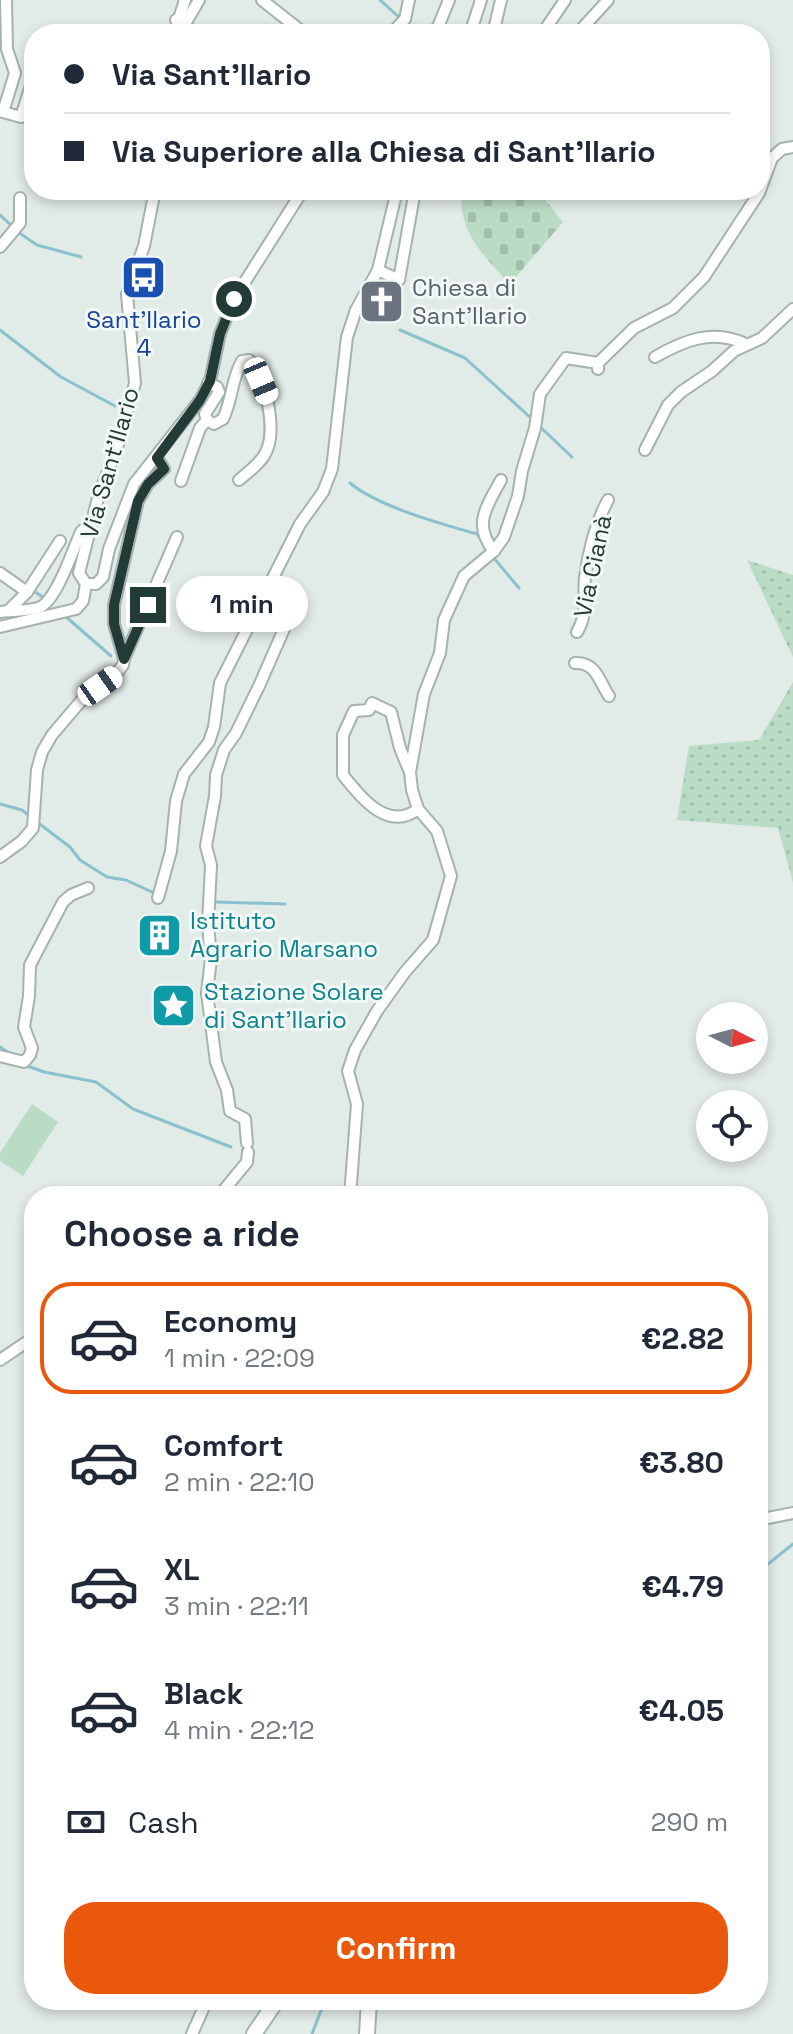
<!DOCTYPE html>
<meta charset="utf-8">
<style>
:root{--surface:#fff;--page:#f6f6f7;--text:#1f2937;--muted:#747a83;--line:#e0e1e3;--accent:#ea580c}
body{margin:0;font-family:"Space Grotesk",sans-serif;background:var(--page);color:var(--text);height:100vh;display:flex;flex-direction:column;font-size:30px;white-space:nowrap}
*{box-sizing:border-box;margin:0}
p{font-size:26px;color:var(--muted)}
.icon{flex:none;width:44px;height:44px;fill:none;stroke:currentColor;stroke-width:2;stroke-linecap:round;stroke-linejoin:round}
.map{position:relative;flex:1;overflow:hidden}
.panel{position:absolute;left:24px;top:1186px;width:744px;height:824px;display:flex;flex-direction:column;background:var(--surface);border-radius:32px;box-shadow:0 4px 12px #0003}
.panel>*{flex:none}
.banner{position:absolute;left:24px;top:24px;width:746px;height:176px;border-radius:32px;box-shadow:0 4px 12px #0003;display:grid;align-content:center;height:176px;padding:0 40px;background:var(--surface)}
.needle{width:52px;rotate:96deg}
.tools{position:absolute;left:696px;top:1002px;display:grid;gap:16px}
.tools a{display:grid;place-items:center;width:72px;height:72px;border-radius:50%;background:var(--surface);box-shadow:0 4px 12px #0003;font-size:40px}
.end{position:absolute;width:36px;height:36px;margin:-18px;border:10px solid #223b36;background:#fff;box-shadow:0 0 0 4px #fff}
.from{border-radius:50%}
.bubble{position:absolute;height:56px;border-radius:28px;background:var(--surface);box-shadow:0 4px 12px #0003;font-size:26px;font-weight:800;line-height:56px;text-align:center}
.car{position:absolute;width:24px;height:48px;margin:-24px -12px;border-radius:10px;box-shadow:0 0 6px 2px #0007;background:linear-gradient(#fff 24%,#345 0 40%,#fff 0 76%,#345 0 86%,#fff 0)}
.banner b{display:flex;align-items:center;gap:28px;height:76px;font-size:30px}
.banner b+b{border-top:2px solid var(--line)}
.banner i{width:20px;height:20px;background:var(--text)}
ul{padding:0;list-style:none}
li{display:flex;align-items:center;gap:24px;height:112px;margin:0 16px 12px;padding:0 24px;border:4px solid transparent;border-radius:32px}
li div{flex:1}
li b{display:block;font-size:30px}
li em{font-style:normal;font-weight:800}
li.active{border-color:var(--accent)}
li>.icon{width:72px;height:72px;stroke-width:1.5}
h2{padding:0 40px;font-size:36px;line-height:96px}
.pay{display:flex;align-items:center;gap:20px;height:88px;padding:0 40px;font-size:30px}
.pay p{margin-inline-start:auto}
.action{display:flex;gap:16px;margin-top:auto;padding:16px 40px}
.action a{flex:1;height:92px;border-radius:32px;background:var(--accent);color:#fff;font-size:32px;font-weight:800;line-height:92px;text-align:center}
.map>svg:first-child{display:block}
.grass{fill:url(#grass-dots)}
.cemetery{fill:url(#cemetery-stones)}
.pitch{fill:#badcc5}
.water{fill:url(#water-ripples)}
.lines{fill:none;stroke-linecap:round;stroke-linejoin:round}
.stream{stroke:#8ac1cf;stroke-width:3}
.street-casing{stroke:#a4b3ae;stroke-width:14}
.secondary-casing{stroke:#a0b7b0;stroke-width:18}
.street{stroke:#fff;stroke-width:10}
.secondary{stroke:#fff;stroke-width:14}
.route{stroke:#223b36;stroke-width:10}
.labels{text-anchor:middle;stroke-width:6;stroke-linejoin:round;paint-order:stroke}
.worship-label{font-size:24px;fill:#5b616d;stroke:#f1f8f5;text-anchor:start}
.transit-label{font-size:24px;fill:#164399;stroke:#f1f8f5}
.street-label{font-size:24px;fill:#223b36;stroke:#f1f8f5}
.culture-label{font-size:24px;fill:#0d838f;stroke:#f1f8f5;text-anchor:start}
</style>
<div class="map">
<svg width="793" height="2034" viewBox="0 0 793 2034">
<defs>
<pattern id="grass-dots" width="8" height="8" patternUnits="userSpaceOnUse" patternTransform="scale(2)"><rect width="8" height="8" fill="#badcc5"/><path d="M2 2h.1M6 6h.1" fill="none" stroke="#a0beaa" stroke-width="1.8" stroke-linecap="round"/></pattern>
<pattern id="cemetery-stones" width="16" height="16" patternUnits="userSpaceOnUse" patternTransform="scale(2)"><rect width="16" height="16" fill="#badcc5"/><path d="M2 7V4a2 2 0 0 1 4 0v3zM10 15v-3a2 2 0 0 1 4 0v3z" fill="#a0beaa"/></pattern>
<pattern id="water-ripples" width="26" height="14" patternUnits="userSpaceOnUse" patternTransform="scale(2)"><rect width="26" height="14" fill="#8ac1cf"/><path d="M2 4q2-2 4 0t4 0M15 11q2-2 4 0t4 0" fill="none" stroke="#709ea9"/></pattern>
</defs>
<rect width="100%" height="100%" fill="#e1ebe7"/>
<!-- grass -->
<g class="grass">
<polygon points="747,560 793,575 793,657"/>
<polygon points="793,682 793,883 778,828 677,820 689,746 759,740"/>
</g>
<!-- cemetery -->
<path class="cemetery" d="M 462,190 L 550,190 L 542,196 L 563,222 L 510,284 C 484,256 457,232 462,190 Z"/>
<!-- pitch -->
<polygon class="pitch" points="32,1104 58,1122 23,1176 0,1161 0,1153"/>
<!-- water -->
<polygon class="water" points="205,585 217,590 207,615 195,610"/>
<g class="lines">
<!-- stream -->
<g class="stream">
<polyline points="380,0 400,18"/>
<polyline points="0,215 13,227"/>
<polyline points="18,232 37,245 81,257"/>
<polyline points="0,330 61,377 115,406"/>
<polyline points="400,330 465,358 532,419"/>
<polyline points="537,424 572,457"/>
<path d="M 350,483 C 377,506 441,524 477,534 L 482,541"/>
<polyline points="493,557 519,588"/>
<polyline points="31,589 44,598"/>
<polyline points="65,616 111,656"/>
<polyline points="0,804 22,810 31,817"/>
<polyline points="37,822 70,847 80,860 107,877 126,880 154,893"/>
<polyline points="217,902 285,904"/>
<polyline points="0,1047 9,1053"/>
<polyline points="25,1065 44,1072 96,1082 133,1109 231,1147"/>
<polyline points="758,1572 793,1544"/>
<polyline points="312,2034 325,2000"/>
</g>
<defs>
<g id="street">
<polyline points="6,0 7,49 15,73 3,112 21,117 34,76"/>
<polyline points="262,0 305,34"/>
<polyline points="176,20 185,24 199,0"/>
<polyline points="48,34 48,33"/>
<polyline points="174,34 185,0"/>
<polyline points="391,34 405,19 409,0"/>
<polyline points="430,34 438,27 449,0"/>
<polyline points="470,34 481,0"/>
<polyline points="493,34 501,0"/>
<polyline points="542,34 565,0"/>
<polyline points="577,34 608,0"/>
<polyline points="155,190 144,246 127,294 135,383 117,448 99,494 79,573 86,584 96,584 103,577 109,549 134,484 200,400 210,381 220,334 234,299 303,190"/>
<polyline points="0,247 20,223 20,198"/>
<polyline points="378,270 399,280 415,190"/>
<path d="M 655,357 C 683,341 712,328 746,344"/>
<polyline points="598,369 598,363 634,328 673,308 704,277 759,193 772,158 782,149 793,147"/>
<path d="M 207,420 L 214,424 L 223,419 C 232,401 232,377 242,361 L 249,360 C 266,377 277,430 266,452 C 261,463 248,472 239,480"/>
<polyline points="645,450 668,405 681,392 712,371 734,351 762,338 793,309"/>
<polyline points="181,481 200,428 207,420 205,414 219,392 217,387 208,383"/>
<path d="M 494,551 C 472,525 487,506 501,480"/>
<polyline points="0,573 27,592"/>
<polyline points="8,611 27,592 60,541"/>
<path d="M 0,612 C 12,611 26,611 38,608 C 56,603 73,549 81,532 L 84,529 L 91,530"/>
<polyline points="0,627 76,609 83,601 86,584"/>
<path d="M 577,632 C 588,614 583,598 585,578 C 588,552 596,522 608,500"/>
<polyline points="124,659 177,537"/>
<path d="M 575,663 C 596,662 599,681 609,696"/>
<path d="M 409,770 L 400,748 L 391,712 L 372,703 L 369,710 L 354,711 L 343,735 L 343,775 C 361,798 388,832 418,809"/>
<polyline points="0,857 22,841 33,828 37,770 42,752 52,735 86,695 114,676 123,665 124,659 114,624 114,605 138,501 148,484 164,469 157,458"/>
<polyline points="158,898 171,851 176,801 184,774 209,742 214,727 220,683 300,524 323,492 332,469 347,337 356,310 378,270 397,190"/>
<polyline points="0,1056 24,1062 30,1055 32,1048 24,1027 29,996 30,965 63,902 71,895 88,888"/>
<polyline points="247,1143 245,1119 230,1111 227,1090 216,1062 207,993 211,959 208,924 211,865 206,846 215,796 216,775 224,750 236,733 259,686 284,629"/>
<polyline points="219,1196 247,1162 248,1152"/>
<polyline points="350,1196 357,1104 348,1071 355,1050 377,1011 405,972 433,940 451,876 437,831 418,809 412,790 410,772 424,694 440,653 444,620 464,576 494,551 504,537 518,496 522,471 535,428 540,394 566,358 598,363"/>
<polyline points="0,1360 34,1337"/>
<polyline points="758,1520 793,1513"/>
<polyline points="192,2034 207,2000"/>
</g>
<g id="secondary">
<polyline points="254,2034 277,2000"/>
<polyline points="367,2034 369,2000"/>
</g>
</defs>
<!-- street casing -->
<use href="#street" class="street-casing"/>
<!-- secondary casing -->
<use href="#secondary" class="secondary-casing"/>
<!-- street -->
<use href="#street" class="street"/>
<!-- secondary -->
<use href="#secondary" class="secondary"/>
</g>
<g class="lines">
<!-- route -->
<polyline class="route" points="148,605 124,659 114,624 114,605 138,501 148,484 164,469 157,458 200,400 210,381 220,334 234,299"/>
</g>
<!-- icons -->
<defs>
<symbol id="bus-square" viewBox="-11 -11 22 22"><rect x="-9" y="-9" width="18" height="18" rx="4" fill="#1a4fb4" stroke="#f1f8f5"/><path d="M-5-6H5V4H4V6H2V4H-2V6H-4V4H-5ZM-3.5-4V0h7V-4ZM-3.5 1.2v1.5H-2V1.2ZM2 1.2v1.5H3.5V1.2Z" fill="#fff"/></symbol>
<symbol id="church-square" viewBox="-11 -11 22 22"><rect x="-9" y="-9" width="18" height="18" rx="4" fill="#6b7280" stroke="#f1f8f5"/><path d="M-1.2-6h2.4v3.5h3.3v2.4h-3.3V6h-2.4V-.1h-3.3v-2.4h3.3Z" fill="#fff"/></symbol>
<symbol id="building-square" viewBox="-11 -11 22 22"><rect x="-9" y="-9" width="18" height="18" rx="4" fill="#0f9aa8" stroke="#f1f8f5"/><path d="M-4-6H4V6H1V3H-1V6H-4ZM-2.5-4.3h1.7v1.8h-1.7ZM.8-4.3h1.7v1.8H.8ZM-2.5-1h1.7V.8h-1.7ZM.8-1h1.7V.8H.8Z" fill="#fff"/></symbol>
<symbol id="sight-square" viewBox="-11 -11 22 22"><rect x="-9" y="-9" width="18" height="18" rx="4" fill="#0f9aa8" stroke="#f1f8f5"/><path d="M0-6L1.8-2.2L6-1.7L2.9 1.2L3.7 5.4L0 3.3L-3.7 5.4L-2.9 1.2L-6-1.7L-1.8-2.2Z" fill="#fff"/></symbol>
</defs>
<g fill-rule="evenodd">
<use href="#bus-square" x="118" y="252" width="51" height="51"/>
<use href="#church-square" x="356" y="276" width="51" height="51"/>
<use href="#building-square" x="134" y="910" width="51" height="51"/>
<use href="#sight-square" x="148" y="980" width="51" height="51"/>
</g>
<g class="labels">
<!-- worship labels -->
<g class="worship-label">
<text x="412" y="296">Chiesa di<tspan x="412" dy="28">Sant'Ilario</tspan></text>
</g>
<!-- transit labels -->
<g class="transit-label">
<text x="144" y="328">Sant'Ilario<tspan x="144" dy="28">4</tspan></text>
</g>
<!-- street labels -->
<g class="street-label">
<text transform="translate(110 463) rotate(-74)" y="8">Via Sant'Ilario</text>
<text transform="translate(593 566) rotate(-78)" y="8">Via Cianà</text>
</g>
<!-- culture labels -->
<g class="culture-label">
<text x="190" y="929">Istituto<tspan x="190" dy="28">Agrario Marsano</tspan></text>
<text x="204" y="1000">Stazione Solare<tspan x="204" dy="28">di Sant'Ilario</tspan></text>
</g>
</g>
</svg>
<div class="tools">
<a><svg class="needle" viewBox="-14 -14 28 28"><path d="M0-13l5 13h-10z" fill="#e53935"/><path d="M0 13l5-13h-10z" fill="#747a83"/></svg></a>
<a><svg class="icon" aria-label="locate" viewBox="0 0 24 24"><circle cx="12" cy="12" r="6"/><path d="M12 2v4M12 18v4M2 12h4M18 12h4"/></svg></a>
</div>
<i class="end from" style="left:234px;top:299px"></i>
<i class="end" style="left:148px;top:605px"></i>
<div class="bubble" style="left:176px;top:576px;width:132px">1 min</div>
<i class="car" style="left:261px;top:381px;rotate:157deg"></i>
<i class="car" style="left:100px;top:686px;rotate:55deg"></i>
<div class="banner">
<b><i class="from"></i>Via Sant'Ilario</b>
<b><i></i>Via Superiore alla Chiesa di Sant'Ilario</b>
</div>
<section class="panel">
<h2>Choose a ride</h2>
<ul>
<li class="active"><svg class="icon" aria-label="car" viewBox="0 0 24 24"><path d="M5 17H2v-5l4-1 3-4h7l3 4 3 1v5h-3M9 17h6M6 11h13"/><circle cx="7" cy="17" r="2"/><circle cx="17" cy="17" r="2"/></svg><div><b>Economy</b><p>1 min · 22:09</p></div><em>€2.82</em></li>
<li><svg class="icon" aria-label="car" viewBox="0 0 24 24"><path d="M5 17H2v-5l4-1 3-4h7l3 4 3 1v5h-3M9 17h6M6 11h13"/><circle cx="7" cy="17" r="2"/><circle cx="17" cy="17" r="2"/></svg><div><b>Comfort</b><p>2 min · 22:10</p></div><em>€3.80</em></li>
<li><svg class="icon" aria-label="car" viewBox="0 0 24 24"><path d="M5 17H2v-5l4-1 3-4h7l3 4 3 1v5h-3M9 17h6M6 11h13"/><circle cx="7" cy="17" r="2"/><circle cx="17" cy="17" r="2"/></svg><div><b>XL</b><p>3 min · 22:11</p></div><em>€4.79</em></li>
<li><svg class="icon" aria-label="car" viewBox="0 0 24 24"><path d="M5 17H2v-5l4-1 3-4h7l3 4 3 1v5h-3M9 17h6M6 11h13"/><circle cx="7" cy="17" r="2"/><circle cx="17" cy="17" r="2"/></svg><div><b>Black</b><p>4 min · 22:12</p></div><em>€4.05</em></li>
</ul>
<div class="pay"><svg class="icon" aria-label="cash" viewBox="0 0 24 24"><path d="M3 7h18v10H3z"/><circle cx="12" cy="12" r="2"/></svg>Cash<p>290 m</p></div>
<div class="action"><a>Confirm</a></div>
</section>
</div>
